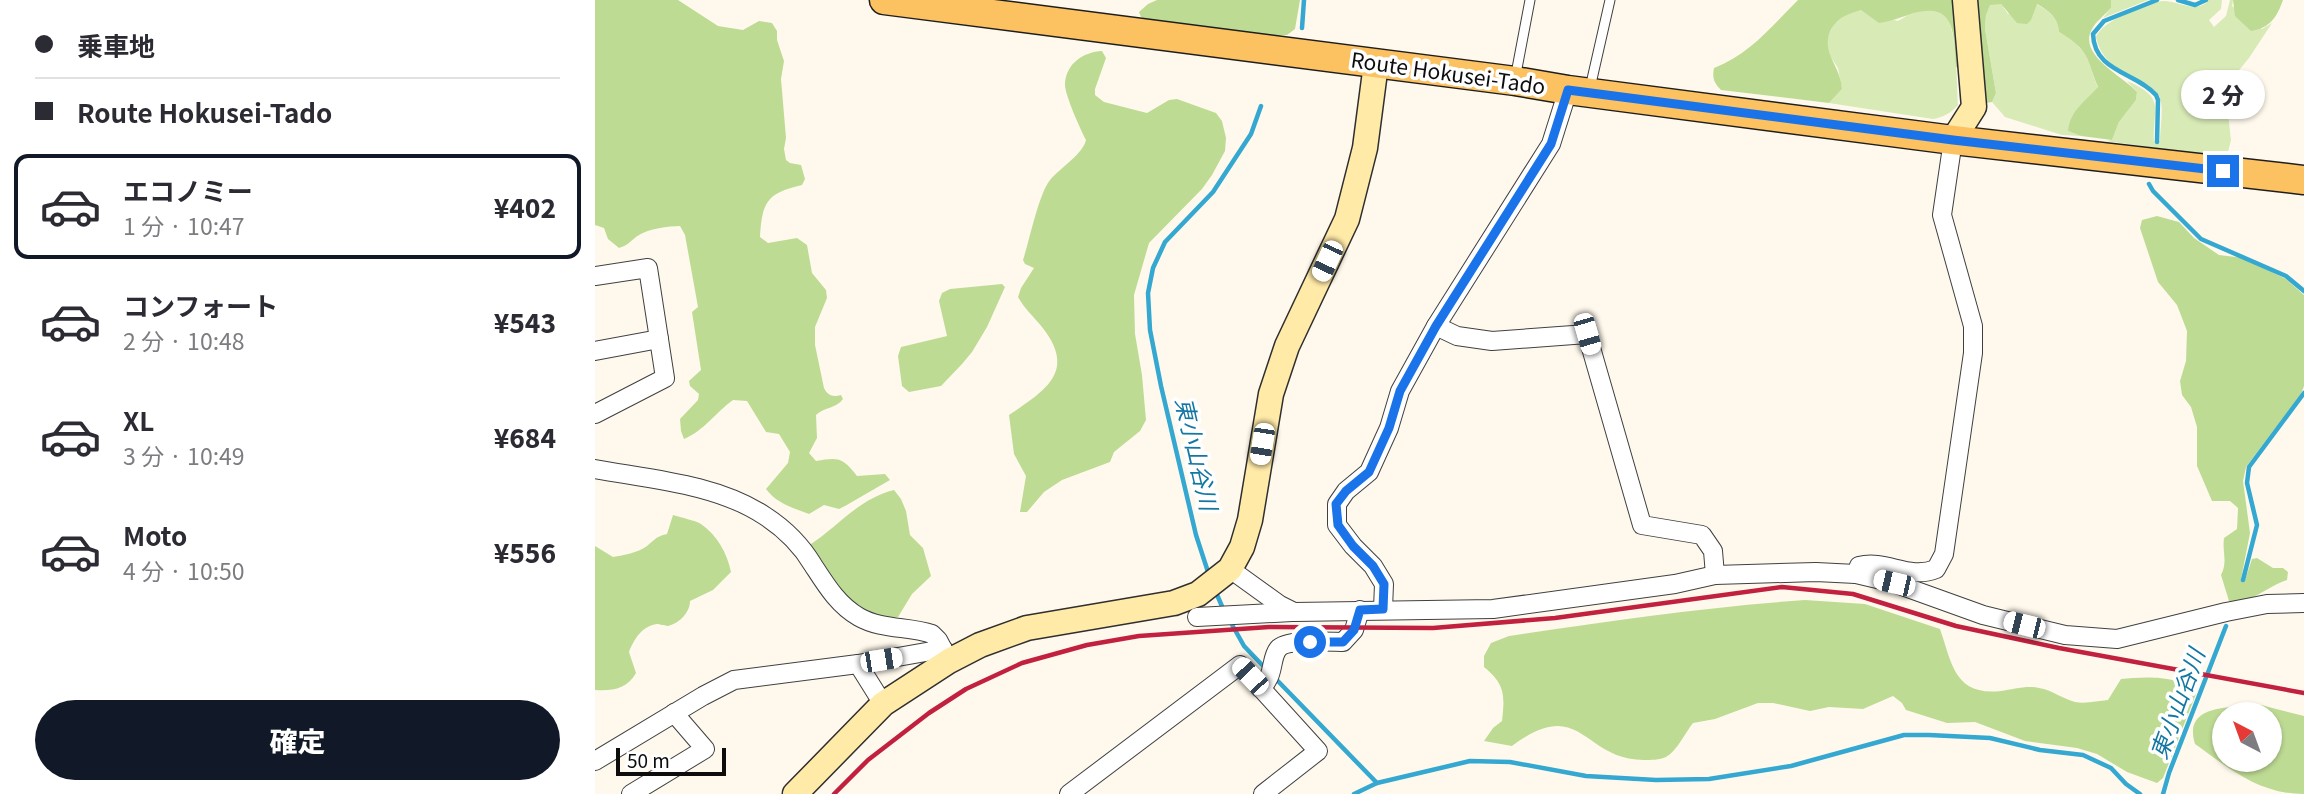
<!DOCTYPE html>
<html lang="ja">
<meta charset="utf-8">
<style>
:root{--surface:#fff;--page:#f7f7f7;--text:#2b2b33;--muted:#7c7c81;--line:#e1e1e2;--accent:#111827}
body{margin:0;font-family:Georgia,"Noto Sans JP",serif;background:var(--page);color:var(--text);height:100vh;display:flex;flex-direction:column;font-size:26px;white-space:nowrap}
*{box-sizing:border-box;margin:0}
p{font-size:23px;color:var(--muted)}
.icon{flex:none;width:38px;height:38px;fill:none;stroke:currentColor;stroke-width:2;stroke-linecap:round;stroke-linejoin:round}
.map{position:relative;flex:1;overflow:hidden}
.details{display:flex;flex-direction:column;background:var(--surface);width:595px}
.details>*{flex:none}
.top-card{display:grid;align-content:center;height:154px;padding:0 35px;background:var(--surface)}
.needle{width:46px;rotate:319deg}
.controls{position:absolute;left:1617px;top:702px;display:grid;gap:14px}
.controls a{display:grid;place-items:center;width:70px;height:70px;border-radius:50%;background:var(--surface);box-shadow:0 2px 5px #0004;font-size:35px}
.scale{position:absolute;left:21px;bottom:18px;width:110px;box-sizing:border-box;padding-left:7px;border:4px solid #0d0d0d;border-top:0;font-size:19px;line-height:24px;white-space:nowrap;color:#0d0d0d;-webkit-text-stroke:5px #fff;paint-order:stroke}
.end{position:absolute;width:32px;height:32px;margin:-16px;border:9px solid #1a73e8;background:#fff;box-shadow:0 0 0 4px #fff}
.from{border-radius:50%}
.bubble{position:absolute;height:49px;border-radius:24px;background:var(--surface);box-shadow:0 2px 5px #0004;font-size:23px;font-weight:800;line-height:49px;text-align:center}
.car{position:absolute;width:21px;height:42px;margin:-21px -10px;border-radius:9px;box-shadow:0 0 5px 2px #0007;background:linear-gradient(#fff 24%,#345 0 40%,#fff 0 76%,#345 0 86%,#fff 0)}
.top-card b{display:flex;align-items:center;gap:24px;height:66px;font-size:26px}
.top-card b+b{border-top:2px solid var(--line)}
.top-card i{width:18px;height:18px;background:var(--text)}
ul{padding:0;list-style:none}
li{display:flex;align-items:center;gap:21px;height:105px;margin:0 14px 10px;padding:0 21px;border:4px solid transparent;border-radius:14px}
li div{flex:1}
li b{display:block;font-size:26px}
li em{font-style:normal;font-weight:800}
li.active{border-color:var(--accent)}
li>.icon{width:63px;height:63px;stroke-width:1.5}
.button{display:flex;gap:14px;margin-top:auto;padding:14px 35px}
.button a{flex:1;height:80px;border-radius:42px;background:var(--accent);color:#fff;font-size:28px;font-weight:800;line-height:80px;text-align:center}
main{display:flex;flex:1;min-height:0}
.map>svg:first-child{display:block}
.green{fill:#d8eab6}
.forest{fill:#bedb94;fill-rule:evenodd}
.lines{fill:none;stroke-linecap:round;stroke-linejoin:round}
.stream{stroke:#35a8d1;stroke-width:4.5}
.lane-casing{stroke:#404040;stroke-width:11}
.street-casing{stroke:#404040;stroke-width:20}
.secondary-casing{stroke:#2f2f2f;stroke-width:27}
.primary-casing{stroke:#1e1e1e;stroke-width:31}
.lane{stroke:#fff;stroke-width:9}
.street{stroke:#fff;stroke-width:18}
.secondary{stroke:#ffeaa8;stroke-width:24}
.primary{stroke:#fcc160;stroke-width:28}
.rail{stroke:#c1213e;stroke-width:4.5}
.route{stroke:#1a73e8;stroke-width:9}
.labels{text-anchor:middle;stroke-width:7;stroke-linejoin:round;paint-order:stroke}
.street-label{font-size:21px;fill:#0d0d0d;stroke:#fff}
.water-label{font-size:23px;font-style:italic;fill:#1377a2;stroke:#fff}
</style>
<main>
<section class="details">
<div class="top-card">
<b><i class="from"></i>乗車地</b>
<b><i></i>Route Hokusei-Tado</b>
</div>
<ul>
<li class="active"><svg class="icon" aria-label="car" viewBox="0 0 24 24"><path d="M5 17H2v-5l4-1 3-4h7l3 4 3 1v5h-3M9 17h6M6 11h13"/><circle cx="7" cy="17" r="2"/><circle cx="17" cy="17" r="2"/></svg><div><b>エコノミー</b><p>1 分 · 10:47</p></div><em>¥402</em></li>
<li><svg class="icon" aria-label="car" viewBox="0 0 24 24"><path d="M5 17H2v-5l4-1 3-4h7l3 4 3 1v5h-3M9 17h6M6 11h13"/><circle cx="7" cy="17" r="2"/><circle cx="17" cy="17" r="2"/></svg><div><b>コンフォート</b><p>2 分 · 10:48</p></div><em>¥543</em></li>
<li><svg class="icon" aria-label="car" viewBox="0 0 24 24"><path d="M5 17H2v-5l4-1 3-4h7l3 4 3 1v5h-3M9 17h6M6 11h13"/><circle cx="7" cy="17" r="2"/><circle cx="17" cy="17" r="2"/></svg><div><b>XL</b><p>3 分 · 10:49</p></div><em>¥684</em></li>
<li><svg class="icon" aria-label="car" viewBox="0 0 24 24"><path d="M5 17H2v-5l4-1 3-4h7l3 4 3 1v5h-3M9 17h6M6 11h13"/><circle cx="7" cy="17" r="2"/><circle cx="17" cy="17" r="2"/></svg><div><b>Moto</b><p>4 分 · 10:50</p></div><em>¥556</em></li>
</ul>
<div class="button"><a>確定</a></div>
</section>
<div class="map">
<svg width="1709" height="794" viewBox="0 0 1709 794">
<rect width="100%" height="100%" fill="#fff9ed"/>
<!-- green -->
<g class="green">
<polygon points="1516,0 1553,0 1508,18 1516,8"/>
<path d="M 1614,0 L 1627,0 L 1626,9 L 1614,20 L 1619,27 L 1631,16 L 1635,0 L 1638,0 L 1637,6 L 1667,29 L 1677,23 L 1654,58 L 1630,87 L 1636,140 L 1633,152 L 1623,156 L 1510,141 L 1517,140 L 1524,122 L 1541,100 L 1542,92 L 1532,81 C 1571,98 1558,106 1559,142 L 1565,141 C 1565,129 1568,114 1566,102 C 1562,76 1510,80 1501,37 C 1507,21 1550,4 1567,1 C 1583,0 1601,15 1614,0 Z"/>
<path d="M 1395,4 L 1406,4 L 1413,14 L 1441,4 C 1454,11 1463,17 1464,32 C 1496,52 1490,56 1503,88 L 1494,97 L 1473,131 L 1486,136 L 1467,135 L 1410,117 L 1397,102 L 1401,93 L 1390,29 L 1391,15 Z"/>
<path d="M 1332,9 C 1337,10 1344,9 1348,12 C 1362,21 1362,88 1363,105 C 1356,113 1349,117 1338,119 L 1234,103 L 1247,89 L 1243,68 L 1235,56 L 1231,41 L 1240,22 L 1249,15 L 1266,10 L 1303,21 L 1313,15 Z"/>
</g>
<!-- forest -->
<g class="forest">
<path d="M 0,0 L 83,0 L 123,26 L 148,30 L 164,21 L 177,23 L 182,31 L 182,40 L 189,61 L 186,79 L 191,138 L 189,149 L 191,160 L 195,163 L 206,165 L 210,179 L 207,185 C 172,193 167,202 165,237 L 173,243 L 202,238 L 212,245 L 217,273 L 231,290 L 232,298 L 220,327 L 220,345 L 229,388 C 233,396 238,397 246,395 L 248,399 C 241,409 229,407 221,415 L 222,438 L 214,453 L 221,461 C 244,457 248,458 262,476 L 290,474 L 295,480 L 250,506 L 244,509 L 229,505 L 214,514 C 198,508 181,503 171,489 L 193,463 L 195,452 L 184,434 L 171,432 L 152,401 L 138,400 C 120,413 110,430 89,439 L 86,431 L 85,419 L 103,400 L 104,394 L 95,386 L 94,381 L 106,370 L 97,312 L 103,307 L 90,235 L 85,226 C 74,226 53,229 44,235 C 36,240 34,245 24,248 L 13,239 L 9,228 L 0,225 Z"/>
<polygon points="562,0 705,0 700,29 692,35 675,36 552,20 546,17 544,12 553,4"/>
<path d="M 1203,0 L 1363,0 L 1366,69 L 1361,67 C 1358,35 1362,0 1316,14 C 1304,18 1297,21 1284,23 L 1266,10 C 1251,15 1242,17 1235,32 C 1226,52 1246,67 1247,89 L 1234,103 L 1126,90 C 1119,83 1117,78 1119,68 C 1154,55 1177,26 1203,0 Z"/>
<path d="M 1377,0 L 1516,0 L 1516,8 C 1510,15 1501,21 1497,29 C 1482,55 1529,77 1542,92 L 1541,100 L 1524,122 L 1517,140 L 1486,136 L 1473,131 C 1475,110 1491,101 1503,87 C 1490,56 1496,52 1464,32 C 1463,17 1454,11 1442,4 L 1436,20 L 1432,24 L 1422,23 L 1406,4 L 1395,5 L 1391,15 L 1390,29 L 1401,93 L 1397,102 L 1391,103 L 1388,96 Z"/>
<path d="M 1638,0 L 1688,0 C 1682,17 1675,28 1656,31 L 1640,16 Z"/>
<path d="M 507,51 L 511,58 L 500,89 L 500,95 L 509,102 L 552,113 L 574,100 L 582,99 L 621,113 L 627,121 L 631,138 L 630,151 L 617,175 L 607,189 L 554,243 L 539,295 L 540,334 L 547,375 L 551,420 L 545,431 L 519,452 L 515,462 L 467,480 L 449,492 L 432,512 L 425,512 L 431,476 L 419,454 L 414,415 C 451,390 482,371 447,327 C 439,317 429,308 423,297 L 426,288 L 439,268 L 430,264 L 428,260 C 434,242 444,193 455,180 C 465,168 488,154 491,140 C 486,131 469,93 470,84 C 471,63 489,52 507,51 Z"/>
<path d="M 1562,216 L 1584,222 L 1599,238 L 1624,255 L 1649,258 L 1691,279 L 1709,295 L 1709,386 L 1706,394 L 1651,467 L 1648,481 L 1655,533 L 1646,579 L 1650,580 L 1657,559 L 1662,558 L 1678,568 L 1688,568 L 1693,572 L 1692,580 C 1671,587 1657,604 1634,601 L 1626,575 C 1633,562 1627,552 1629,538 L 1642,529 L 1643,508 L 1635,501 L 1617,501 L 1602,466 L 1602,427 L 1596,407 L 1587,395 L 1585,381 L 1591,361 L 1592,331 L 1582,305 L 1563,282 L 1545,228 L 1547,220 Z"/>
<polygon points="407,284 410,287 392,327 377,352 367,364 346,386 314,392 307,386 303,356 306,347 352,336 344,301 347,293 355,289"/>
<path d="M 299,490 L 306,499 L 311,511 L 315,535 L 328,548 L 336,576 L 317,594 L 303,617 C 259,627 234,576 213,546 C 243,527 263,499 299,490 Z"/>
<path d="M 78,515 C 87,518 99,520 106,524 C 122,535 132,553 136,572 L 118,590 L 95,601 C 95,612 85,623 73,626 C 73,626 63,624 62,624 C 47,626 39,639 34,652 L 41,673 C 32,689 18,691 0,690 L 0,546 L 18,557 C 29,555 42,553 52,546 C 61,539 60,537 72,534 Z"/>
<path d="M 1210,600 L 1270,604 L 1345,629 C 1357,663 1359,696 1406,691 C 1418,689 1433,685 1444,688 C 1457,690 1468,699 1480,702 C 1490,704 1503,701 1513,700 L 1526,679 C 1547,677 1588,674 1601,694 L 1568,778 L 1562,783 L 1532,772 L 1502,754 L 1482,748 L 1430,741 L 1380,722 L 1352,723 L 1311,710 L 1307,703 L 1298,696 L 1268,709 L 1234,707 L 1215,711 L 1178,703 L 1163,703 L 1120,719 L 1098,723 C 1090,733 1082,751 1071,757 C 1064,760 1056,760 1049,760 C 987,760 987,694 917,746 L 889,741 L 898,728 L 907,721 C 910,695 910,684 889,667 L 889,656 L 896,643 L 914,636 C 1013,621 1110,607 1210,600 Z"/>
<path d="M 1666,705 L 1709,716 L 1709,794 C 1664,794 1635,769 1600,744 C 1587,702 1640,708 1666,705 ZM 1629,714 L 1675,714 L 1675,760 L 1629,760 Z"/>
</g>
<g class="lines">
<!-- stream -->
<g class="stream">
<path d="M 1562,0 L 1509,21 L 1498,34 C 1499,72 1541,72 1561,95 L 1563,100 L 1562,142"/>
<polyline points="1583,0 1600,5 1611,0"/>
<polyline points="707,28 709,0"/>
<polyline points="1554,184 1558,191 1606,239 1691,276 1709,291"/>
<polyline points="614,575 601,535 566,386 555,330 553,293 558,268 570,242 618,192 656,134 666,106"/>
<polyline points="1648,580 1662,525 1652,483 1654,467 1709,393"/>
<polyline points="620,590 629,611"/>
<polyline points="635,621 649,646 672,670"/>
<polyline points="678,676 782,783"/>
<polyline points="759,794 782,783 875,761 915,762 991,776 1061,780 1114,779 1196,766 1309,735 1334,735 1395,738 1445,750 1488,755 1516,768 1531,784 1545,794"/>
<polyline points="1568,794 1574,773 1631,626"/>
</g>
<defs>
<g id="lane">
<polyline points="920,79 935,0"/>
<polyline points="995,88 1015,0"/>
</g>
<g id="street">
<polyline points="0,276 53,268 70,378 0,414"/>
<polyline points="841,326 862,336 897,341 992,334 1047,525 1107,535 1118,551 1120,575"/>
<polyline points="0,351 64,339"/>
<path d="M 0,469 C 55,479 122,484 170,516 C 190,529 206,545 218,565 C 231,585 243,605 264,617 C 287,630 313,626 337,634 L 343,640 L 354,661"/>
<polyline points="635,569 685,605 699,612 898,609 1080,584 1120,575 1221,572 1261,574 1299,583 1388,615 1470,635 1522,639 1631,612 1672,604 1709,603"/>
<path d="M 1261,574 L 1264,566 C 1291,559 1313,580 1341,569 L 1349,554 L 1378,353 L 1378,326 L 1347,215 L 1358,140"/>
<polyline points="788,609 789,584 778,566 758,546 742,525 742,504 751,491 774,472 794,428 805,391 841,326 956,144 973,90"/>
<polyline points="602,617 697,612"/>
<polyline points="263,664 348,649"/>
<path d="M 665,688 C 680,678 675,659 683,649 C 691,639 735,642 748,642 L 759,630 L 765,610"/>
<polyline points="0,761 108,696 139,680 263,664 288,704"/>
<polyline points="36,794 110,749 79,713"/>
<polyline points="474,794 645,665 723,751 668,794"/>
</g>
<g id="secondary">
<polyline points="1358,140 1379,107 1370,0"/>
<polyline points="200,794 288,704 354,661 385,645 432,628 579,603 603,594 635,569 647,547 655,520 676,394 692,346 752,219 770,148 781,64"/>
</g>
<polyline id="primary" points="289,0 920,81 973,90 1358,140 1709,180"/>
</defs>
<!-- lane casing -->
<use href="#lane" class="lane-casing"/>
<!-- street casing -->
<use href="#street" class="street-casing"/>
<!-- secondary casing -->
<use href="#secondary" class="secondary-casing"/>
<!-- primary casing -->
<use href="#primary" class="primary-casing"/>
<!-- lane -->
<use href="#lane" class="lane"/>
<!-- street -->
<use href="#street" class="street"/>
<!-- secondary -->
<use href="#secondary" class="secondary"/>
<!-- primary -->
<use href="#primary" class="primary"/>
<!-- rail -->
<polyline class="rail" points="239,794 273,760 334,713 371,689 427,663 492,645 544,636 674,627 838,628 960,618 1187,587 1258,594 1361,626 1464,648 1709,693"/>
</g>
<g class="lines">
<!-- route -->
<polyline class="route" points="715,642 748,642 759,630 765,610 788,609 789,584 778,566 758,546 743,525 741,504 751,491 774,472 794,428 805,391 841,326 956,144 973,90 1358,140 1628,171"/>
</g>
<g class="labels">
<!-- street labels -->
<g class="street-label">
<text transform="translate(853 74) rotate(8)" y="7">Route Hokusei-Tado</text>
</g>
<!-- water labels -->
<g class="water-label">
<text transform="translate(601 454) rotate(77)" y="8">東小山谷川</text>
<text transform="translate(1583 704) rotate(-70)" y="8">東小山谷川</text>
</g>
</g>
</svg>
<div class="controls">
<a><svg class="needle" viewBox="-14 -14 28 28"><path d="M0-13l5 13h-10z" fill="#e53935"/><path d="M0 13l5-13h-10z" fill="#7c7c81"/></svg></a>
</div>
<div class="scale">50 m</div>
<i class="end from" style="left:715px;top:642px"></i>
<i class="end" style="left:1628px;top:171px"></i>
<div class="bubble" style="left:1586px;top:70px;width:84px">2 分</div>
<i class="car" style="left:732px;top:261px;rotate:205deg"></i>
<i class="car" style="left:992px;top:334px;rotate:164deg"></i>
<i class="car" style="left:667px;top:444px;rotate:189deg"></i>
<i class="car" style="left:1299px;top:583px;rotate:283deg"></i>
<i class="car" style="left:1429px;top:625px;rotate:284deg"></i>
<i class="car" style="left:286px;top:660px;rotate:81deg"></i>
<i class="car" style="left:655px;top:676px;rotate:317deg"></i>
</div>
</main>
